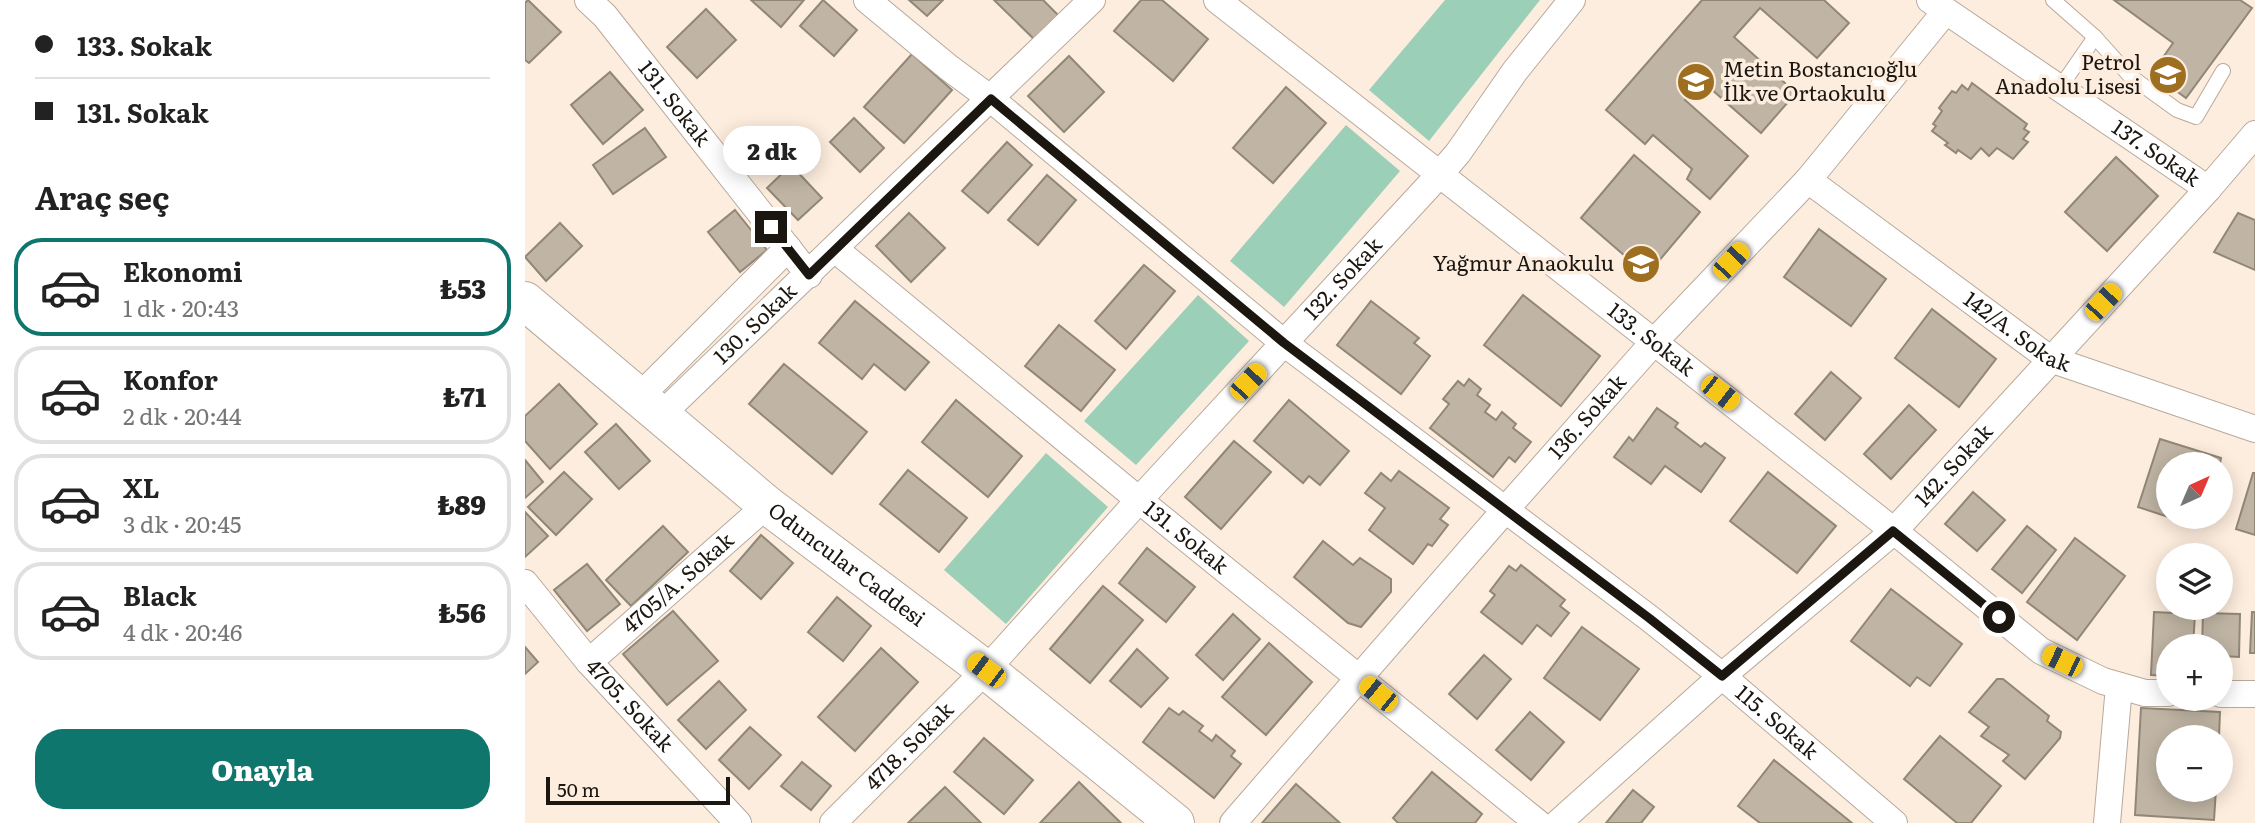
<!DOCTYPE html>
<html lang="tr">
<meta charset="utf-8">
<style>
:root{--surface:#fff;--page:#f2f2f2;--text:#222;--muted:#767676;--line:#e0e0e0;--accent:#0f766e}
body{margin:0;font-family:Literata,serif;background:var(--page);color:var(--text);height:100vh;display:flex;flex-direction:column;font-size:26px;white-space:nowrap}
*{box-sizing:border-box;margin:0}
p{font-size:23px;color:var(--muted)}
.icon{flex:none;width:38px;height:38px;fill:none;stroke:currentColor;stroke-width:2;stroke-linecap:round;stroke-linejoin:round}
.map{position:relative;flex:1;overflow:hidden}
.sheet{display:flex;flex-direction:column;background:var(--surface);width:525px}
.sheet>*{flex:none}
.top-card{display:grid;align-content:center;height:154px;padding:0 35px;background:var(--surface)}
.needle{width:46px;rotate:44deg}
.buttons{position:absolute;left:1631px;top:452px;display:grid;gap:14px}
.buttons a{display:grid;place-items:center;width:77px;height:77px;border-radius:50%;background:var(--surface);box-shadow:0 4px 18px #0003;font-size:35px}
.scale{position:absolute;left:21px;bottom:18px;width:184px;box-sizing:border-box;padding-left:7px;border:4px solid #1b1610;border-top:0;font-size:19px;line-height:24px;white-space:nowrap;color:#1b1610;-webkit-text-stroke:5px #fdedde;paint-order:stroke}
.end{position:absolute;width:32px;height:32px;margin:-16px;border:9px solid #1b1610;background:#fff;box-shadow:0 0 0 4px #fff}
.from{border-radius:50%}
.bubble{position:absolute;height:49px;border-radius:24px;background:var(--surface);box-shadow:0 4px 18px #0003;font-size:23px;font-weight:800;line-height:49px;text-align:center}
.car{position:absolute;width:21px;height:42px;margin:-21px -10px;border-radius:9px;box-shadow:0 0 5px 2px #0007;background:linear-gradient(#f5c518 24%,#345 0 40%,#f5c518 0 76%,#345 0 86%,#f5c518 0)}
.top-card b{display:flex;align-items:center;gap:24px;height:66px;font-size:26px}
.top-card b+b{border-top:2px solid var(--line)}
.top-card i{width:18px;height:18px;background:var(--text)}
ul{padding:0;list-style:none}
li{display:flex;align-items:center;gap:21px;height:98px;margin:0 14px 10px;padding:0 21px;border:4px solid var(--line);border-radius:28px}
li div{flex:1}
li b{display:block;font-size:26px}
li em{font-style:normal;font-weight:800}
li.active{border-color:var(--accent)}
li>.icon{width:63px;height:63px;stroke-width:1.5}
h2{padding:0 35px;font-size:32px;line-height:84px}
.primary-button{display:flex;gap:14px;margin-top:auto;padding:14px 35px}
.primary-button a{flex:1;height:80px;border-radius:28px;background:var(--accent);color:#fff;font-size:28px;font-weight:800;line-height:80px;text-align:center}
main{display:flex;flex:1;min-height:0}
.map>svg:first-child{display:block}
.green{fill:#9ccfb7}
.building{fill:#c0b5a4;stroke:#918777;stroke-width:2}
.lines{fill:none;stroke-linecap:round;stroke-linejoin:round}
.lane-casing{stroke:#b8a99b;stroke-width:16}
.street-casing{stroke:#b8a99b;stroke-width:28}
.secondary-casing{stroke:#b8a99b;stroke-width:40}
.lane{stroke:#fff;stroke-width:14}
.street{stroke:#fff;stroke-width:26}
.secondary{stroke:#fff;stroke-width:38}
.route{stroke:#1b1610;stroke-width:9}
.labels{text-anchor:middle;stroke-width:7;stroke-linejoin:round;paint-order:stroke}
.poi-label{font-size:21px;fill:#1b1610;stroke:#fdedde;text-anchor:end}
.street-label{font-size:21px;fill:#1b1610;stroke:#fdedde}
</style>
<main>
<section class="sheet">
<div class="top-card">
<b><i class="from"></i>133. Sokak</b>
<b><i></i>131. Sokak</b>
</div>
<h2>Araç seç</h2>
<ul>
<li class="active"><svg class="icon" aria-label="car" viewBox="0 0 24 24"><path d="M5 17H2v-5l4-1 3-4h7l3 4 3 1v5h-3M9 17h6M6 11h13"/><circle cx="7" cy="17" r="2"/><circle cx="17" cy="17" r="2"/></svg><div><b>Ekonomi</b><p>1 dk · 20:43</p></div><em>₺53</em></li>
<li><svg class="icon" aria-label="car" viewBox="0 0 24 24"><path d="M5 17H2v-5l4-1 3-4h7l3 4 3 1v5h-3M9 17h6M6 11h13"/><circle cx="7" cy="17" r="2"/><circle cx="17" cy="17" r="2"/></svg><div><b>Konfor</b><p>2 dk · 20:44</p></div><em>₺71</em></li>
<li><svg class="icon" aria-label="car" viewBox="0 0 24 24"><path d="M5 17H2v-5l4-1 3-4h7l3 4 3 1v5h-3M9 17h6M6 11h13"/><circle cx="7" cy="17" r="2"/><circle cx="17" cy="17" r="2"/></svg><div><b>XL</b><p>3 dk · 20:45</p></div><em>₺89</em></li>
<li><svg class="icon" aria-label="car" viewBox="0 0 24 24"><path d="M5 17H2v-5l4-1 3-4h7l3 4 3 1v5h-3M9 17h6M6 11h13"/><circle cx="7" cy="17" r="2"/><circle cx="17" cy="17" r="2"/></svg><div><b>Black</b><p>4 dk · 20:46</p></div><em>₺56</em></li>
</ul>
<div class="primary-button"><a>Onayla</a></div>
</section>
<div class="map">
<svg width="1730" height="823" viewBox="0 0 1730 823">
<rect width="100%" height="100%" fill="#fdedde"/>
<!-- green -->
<g class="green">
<polygon points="920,0 1015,0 904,141 844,90"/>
<polygon points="821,125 875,171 759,307 705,261"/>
<polygon points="673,295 724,341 611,465 559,421"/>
<polygon points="521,453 583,507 481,624 419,570"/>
</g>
<!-- building -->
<g class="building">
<polygon points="3,0 36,32 4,63 0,60 0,3"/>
<polygon points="226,0 279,0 256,27"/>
<polygon points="298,0 332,30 309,56 275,26"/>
<polygon points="384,0 418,0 402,16"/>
<polygon points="469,0 518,0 537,19 513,43"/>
<polygon points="616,0 637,0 683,39 648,81 589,31"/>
<polygon points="1177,0 1299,0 1324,23 1292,58 1235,8 1209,37 1271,93 1236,133 1177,81 1160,100 1223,156 1185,199 1162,179 1167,169 1128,135 1120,144 1081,110"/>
<polygon points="1589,0 1715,0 1727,8 1661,98 1627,73 1648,43"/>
<polygon points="181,9 211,40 172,78 142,47"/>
<polygon points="387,54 427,90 379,143 339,107"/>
<polygon points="544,56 579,92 539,132 503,96"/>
<polygon points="85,72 118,110 78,144 46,105"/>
<polygon points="1447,83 1502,124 1499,129 1504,132 1498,139 1503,142 1488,159 1472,148 1464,156 1456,148 1446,159 1433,150 1431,153 1420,145 1423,143 1407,131 1411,126 1408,124 1417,111 1414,108 1427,91 1431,93 1437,85 1443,90"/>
<polygon points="761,87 801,123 748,183 708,148"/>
<polygon points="329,118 359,148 335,172 305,142"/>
<polygon points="120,128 141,157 88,194 68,165"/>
<polygon points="482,142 507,165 463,213 437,191"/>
<polygon points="1109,155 1175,212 1122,275 1056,218"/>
<polygon points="1591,157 1633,196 1582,251 1540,212"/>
<polygon points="266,165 297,198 273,220 242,188"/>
<polygon points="522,175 551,200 513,245 483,220"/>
<polygon points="210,210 242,250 215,272 183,232"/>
<polygon points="384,213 420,248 386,282 351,246"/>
<polygon points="1713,213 1730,220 1730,270 1689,252"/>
<polygon points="35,223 57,246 21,281 0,257"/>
<polygon points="1294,229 1361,279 1326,326 1259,277"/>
<polygon points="619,265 650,291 601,349 570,321"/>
<polygon points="998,295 1075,356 1036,406 959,345"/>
<polygon points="330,301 404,362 380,390 349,364 337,379 294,343"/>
<polygon points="846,301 894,338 889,343 905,356 876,394 812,345"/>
<polygon points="1407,309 1471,359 1434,407 1370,358"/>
<polygon points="534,325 590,370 556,411 500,366"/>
<polygon points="259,364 342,432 307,474 224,404"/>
<polygon points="1306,372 1336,398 1300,440 1270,414"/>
<polygon points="944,379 956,389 952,395 965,405 960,412 971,420 977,412 991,424 988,428 1006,442 990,462 984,457 968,477 905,428 924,404 918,399 933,381 939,386"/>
<polygon points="34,384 72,424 25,469 0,441 0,416"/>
<polygon points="431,400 497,456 463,497 397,442"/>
<polygon points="764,400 824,451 795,485 784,476 778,483 729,441"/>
<polygon points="1384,405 1411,430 1366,479 1339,454"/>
<polygon points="1132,408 1153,423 1150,427 1176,447 1180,443 1200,458 1176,492 1140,466 1126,484 1089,457 1104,437 1108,441"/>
<polygon points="91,424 125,461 94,489 60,452"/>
<polygon points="1635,439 1696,458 1695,464 1643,464 1643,516 1678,516 1674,527 1613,507"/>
<polygon points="709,441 746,472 696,529 660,497"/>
<polygon points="0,460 18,482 0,498"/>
<polygon points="383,470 442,518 414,552 355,504"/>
<polygon points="874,471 924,508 915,519 923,525 907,546 903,544 888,564 844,530 860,508 840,493 856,473 866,481"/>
<polygon points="39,472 67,499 31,535 3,507"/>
<polygon points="1243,472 1311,526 1272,573 1205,521"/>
<polygon points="1728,473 1730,473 1730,535 1711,529"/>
<polygon points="1448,492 1480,520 1452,551 1420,524"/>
<polygon points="0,512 23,536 0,557"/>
<polygon points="138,526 163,552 106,606 81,580"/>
<polygon points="1502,526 1531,550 1497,593 1467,569"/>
<polygon points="236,535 268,563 236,599 205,571"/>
<polygon points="1550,538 1600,576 1552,640 1502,602"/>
<polygon points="798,541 828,565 835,558 866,579 866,592 836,627 823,623 769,577"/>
<polygon points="622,548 670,587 641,622 594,583"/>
<polygon points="62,564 95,604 62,631 29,590"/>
<polygon points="996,565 1040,600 1035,606 1044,613 1026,636 1012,625 997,644 956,612 970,595 965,591 984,566 991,571"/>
<polygon points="578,586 618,620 565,683 525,649"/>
<polygon points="1366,589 1437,644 1405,686 1392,677 1385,686 1326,641"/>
<polygon points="312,597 346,626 318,661 283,632"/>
<polygon points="148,611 193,661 142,705 98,654"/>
<polygon points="1629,612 1670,614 1668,646 1643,646 1643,676 1626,675"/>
<polygon points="1727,612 1730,612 1730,653 1725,653"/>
<polygon points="1678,613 1715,614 1714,657 1696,656 1696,646 1677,646"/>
<polygon points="708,614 735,639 698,680 671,655"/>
<polygon points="1057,627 1114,669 1075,720 1019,678"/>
<polygon points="744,643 787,682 741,735 697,697"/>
<polygon points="0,647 13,662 0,674"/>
<polygon points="356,648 393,682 330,751 293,717"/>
<polygon points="612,649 643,678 616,707 585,681"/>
<polygon points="959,655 986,679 952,719 924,694"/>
<polygon points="1472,679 1478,679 1524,716 1522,721 1536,732 1535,738 1500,779 1478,761 1484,755 1456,736 1464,727 1444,712"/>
<polygon points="194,681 221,710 181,749 153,720"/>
<polygon points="644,708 654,715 658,711 678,726 674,731 687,741 691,735 710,751 706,756 716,764 689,798 618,742"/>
<polygon points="1616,708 1695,712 1694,737 1643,737 1643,789 1691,789 1689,820 1610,815"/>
<polygon points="1005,712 1039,742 1006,780 971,750"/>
<polygon points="225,727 256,755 224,789 194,760"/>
<polygon points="1415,736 1476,786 1446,823 1432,823 1379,779"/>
<polygon points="459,738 508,780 479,814 429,772"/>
<polygon points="1249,760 1327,823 1235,823 1213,806"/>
<polygon points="277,762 306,786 286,810 256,786"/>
<polygon points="907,772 957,814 950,823 873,823 868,818"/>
<polygon points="554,782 596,823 515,823"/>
<polygon points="771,784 815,823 737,823"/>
<polygon points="420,787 456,823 383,823"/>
<polygon points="1108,790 1129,807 1116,823 1081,823"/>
</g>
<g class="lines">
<defs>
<g id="lane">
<polyline points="1528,0 1570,37 1605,76 1652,110 1671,117 1698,71"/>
<polyline points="1534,89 1570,37"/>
</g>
<g id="street">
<path id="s1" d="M 63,0 L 80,16 L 284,275"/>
<path id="s2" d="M 342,0 L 423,67 L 466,99 L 759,343 L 1124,618 L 1197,676 L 1369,823"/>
<path id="s3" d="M 692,0 L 1129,342 L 1369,531 L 1516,651 L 1578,681 L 1620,693 L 1643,693"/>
<path id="s4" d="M 1405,0 L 1683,189"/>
<path id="s5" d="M 1283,180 L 1525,359 L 1730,429"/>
<path id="s6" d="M 311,250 L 614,500 L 1013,823"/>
<polyline points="114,397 263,248"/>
<path id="s7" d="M 136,415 L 567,0"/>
<path id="s8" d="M 0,583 L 64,662 L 213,823"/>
<path id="s9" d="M 64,662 L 242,505"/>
<polyline points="1696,694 1730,694"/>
<path id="s10" d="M 308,823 L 461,670 L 614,500 L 914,175 L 933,153 L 990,71 L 1047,0"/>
<path id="s11" d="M 708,823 L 980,510 L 1129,342 L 1283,180 L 1420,12"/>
<path id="s12" d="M 1033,823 L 1197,676 L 1369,531 L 1683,189 L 1730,134"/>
<polyline points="1582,823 1594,686"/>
</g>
<g id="secondary">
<path id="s13" d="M 0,301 L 242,505 L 461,670 L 650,823"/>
</g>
</defs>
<!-- lane casing -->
<use href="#lane" class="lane-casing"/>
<!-- street casing -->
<use href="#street" class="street-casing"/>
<!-- secondary casing -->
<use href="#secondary" class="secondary-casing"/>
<!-- lane -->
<use href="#lane" class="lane"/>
<!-- street -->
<use href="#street" class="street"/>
<!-- secondary -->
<use href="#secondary" class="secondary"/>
</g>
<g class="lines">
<!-- route -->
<polyline class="route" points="246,227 284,275 466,99 759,343 1124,618 1197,676 1368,531 1474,617"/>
</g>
<!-- icons -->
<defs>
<symbol id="school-disc" viewBox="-11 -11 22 22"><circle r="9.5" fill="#9e6f21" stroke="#fdedde"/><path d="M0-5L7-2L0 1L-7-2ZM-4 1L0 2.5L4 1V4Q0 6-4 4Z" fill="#fff"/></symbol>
</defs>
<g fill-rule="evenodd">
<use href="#school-disc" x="1621" y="53" width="44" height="44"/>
<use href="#school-disc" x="1149" y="60" width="44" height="44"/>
<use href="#school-disc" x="1094" y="242" width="44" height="44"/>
</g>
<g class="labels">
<!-- poi labels -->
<g class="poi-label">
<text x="1616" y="70">Petrol<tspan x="1616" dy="24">Anadolu Lisesi</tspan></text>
<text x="1198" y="77" text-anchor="start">Metin Bostancıoğlu<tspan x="1198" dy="24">İlk ve Ortaokulu</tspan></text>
<text x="1089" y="271">Yağmur Anaokulu</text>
</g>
<!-- street labels -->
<g class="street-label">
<text dy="7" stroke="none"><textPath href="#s1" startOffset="135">131. Sokak</textPath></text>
<text dy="7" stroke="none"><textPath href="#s4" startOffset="273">137. Sokak</textPath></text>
<text dy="7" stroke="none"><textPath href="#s10" startOffset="746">132. Sokak</textPath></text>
<text dy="7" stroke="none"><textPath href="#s7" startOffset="131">130. Sokak</textPath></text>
<text dy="7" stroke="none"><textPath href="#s5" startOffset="259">142/A. Sokak</textPath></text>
<text dy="7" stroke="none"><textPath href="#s3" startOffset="551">133. Sokak</textPath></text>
<text dy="7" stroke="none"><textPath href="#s11" startOffset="539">136. Sokak</textPath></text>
<text dy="7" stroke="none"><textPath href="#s12" startOffset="534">142. Sokak</textPath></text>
<text dy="7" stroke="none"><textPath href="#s6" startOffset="453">131. Sokak</textPath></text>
<text dy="7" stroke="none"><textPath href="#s13" startOffset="416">Oduncular Caddesi</textPath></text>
<text dy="7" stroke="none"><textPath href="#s9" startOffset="119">4705/A. Sokak</textPath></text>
<text dy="7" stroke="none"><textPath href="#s8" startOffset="161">4705. Sokak</textPath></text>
<text dy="7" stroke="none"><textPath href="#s2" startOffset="1162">115. Sokak</textPath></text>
<text dy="7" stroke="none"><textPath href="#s10" startOffset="108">4718. Sokak</textPath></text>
</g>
</g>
</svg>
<div class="buttons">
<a><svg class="needle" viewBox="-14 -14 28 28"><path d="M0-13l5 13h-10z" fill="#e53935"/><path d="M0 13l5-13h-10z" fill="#767676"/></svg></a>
<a><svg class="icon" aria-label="layers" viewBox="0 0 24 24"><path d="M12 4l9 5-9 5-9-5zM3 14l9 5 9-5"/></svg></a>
<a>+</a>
<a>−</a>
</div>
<div class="scale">50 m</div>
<i class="end from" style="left:1474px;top:617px"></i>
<i class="end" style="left:246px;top:227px"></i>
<div class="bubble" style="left:198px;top:126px;width:98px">2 dk</div>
<i class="car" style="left:1206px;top:261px;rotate:43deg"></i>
<i class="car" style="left:1578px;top:302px;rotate:43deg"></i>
<i class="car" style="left:723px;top:382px;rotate:43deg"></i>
<i class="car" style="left:1195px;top:393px;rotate:128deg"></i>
<i class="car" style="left:1537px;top:661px;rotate:296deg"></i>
<i class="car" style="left:461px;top:670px;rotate:307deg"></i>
<i class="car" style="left:853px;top:694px;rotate:309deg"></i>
</div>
</main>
